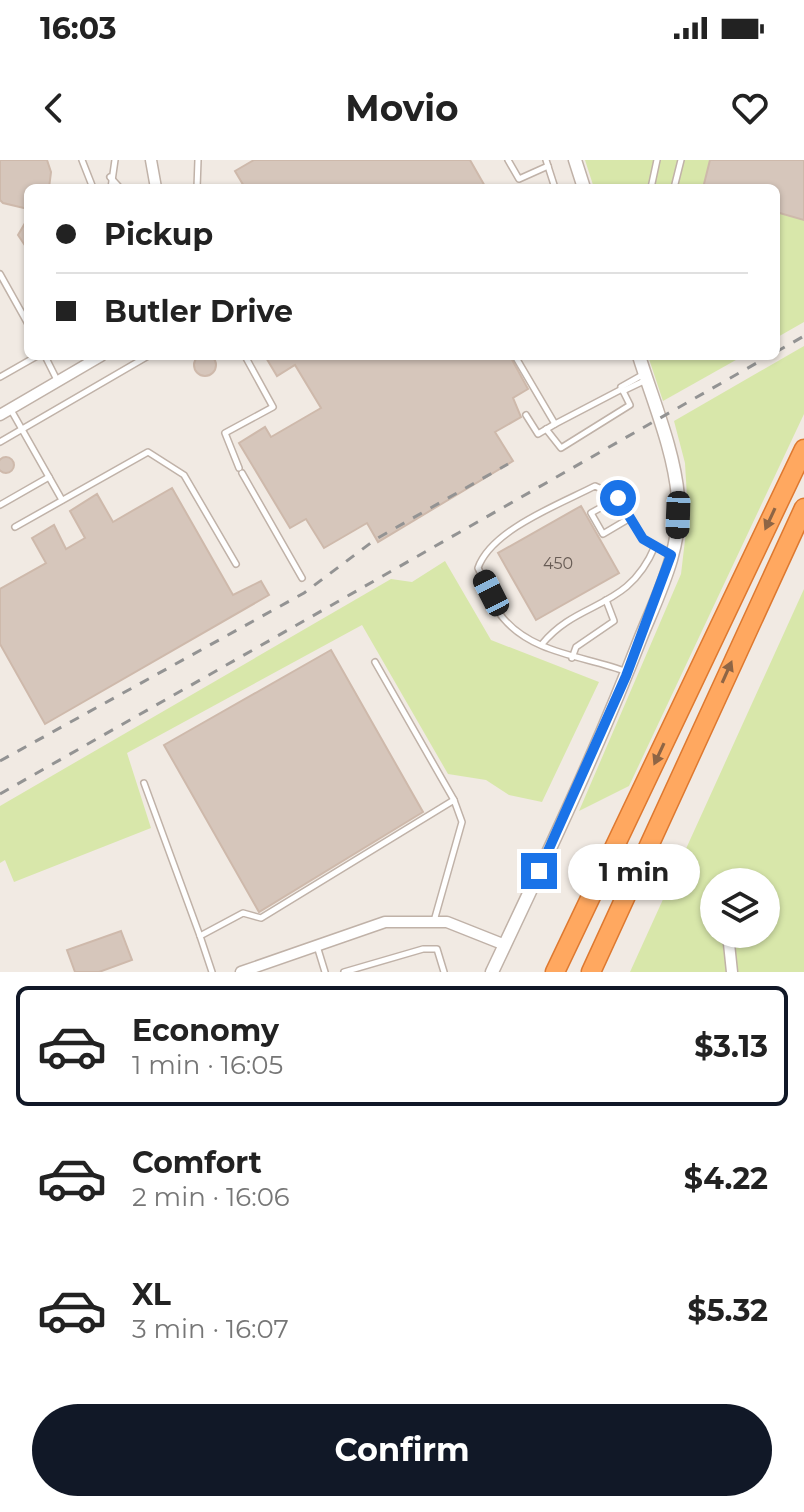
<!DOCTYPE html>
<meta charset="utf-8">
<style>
:root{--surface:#fff;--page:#f6f6f6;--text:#222;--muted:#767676;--line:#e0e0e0;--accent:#111827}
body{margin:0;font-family:Montserrat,sans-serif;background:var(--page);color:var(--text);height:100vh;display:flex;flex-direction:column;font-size:30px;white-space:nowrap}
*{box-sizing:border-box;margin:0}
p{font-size:26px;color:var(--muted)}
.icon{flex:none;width:44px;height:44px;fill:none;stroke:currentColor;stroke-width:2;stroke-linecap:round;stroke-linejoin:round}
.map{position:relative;height:812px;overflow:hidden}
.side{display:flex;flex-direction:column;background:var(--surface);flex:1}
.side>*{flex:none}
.top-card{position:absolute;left:24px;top:24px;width:756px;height:176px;border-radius:12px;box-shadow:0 2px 6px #0004;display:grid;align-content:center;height:176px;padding:0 32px;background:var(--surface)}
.buttons{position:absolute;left:700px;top:708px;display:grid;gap:16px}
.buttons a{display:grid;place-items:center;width:80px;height:80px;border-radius:50%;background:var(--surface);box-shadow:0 2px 6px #0004;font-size:40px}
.end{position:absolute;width:36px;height:36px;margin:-18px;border:10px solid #1a73e8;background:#fff;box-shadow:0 0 0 4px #fff}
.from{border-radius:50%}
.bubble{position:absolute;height:56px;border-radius:28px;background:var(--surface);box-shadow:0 2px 6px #0004;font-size:26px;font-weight:700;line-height:56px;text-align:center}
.car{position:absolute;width:24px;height:48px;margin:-24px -12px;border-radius:10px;box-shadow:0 0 6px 2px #0007;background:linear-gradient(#222 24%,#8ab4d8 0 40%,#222 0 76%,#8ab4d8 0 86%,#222 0)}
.top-card b{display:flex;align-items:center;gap:28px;height:76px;font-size:30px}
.top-card b+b{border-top:2px solid var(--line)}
.top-card i{width:20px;height:20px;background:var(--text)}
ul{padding:14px 0 0;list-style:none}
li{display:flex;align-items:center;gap:24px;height:120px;margin:0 16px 12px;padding:0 16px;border:4px solid transparent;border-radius:12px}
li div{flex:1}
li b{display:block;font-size:30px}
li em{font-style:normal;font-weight:700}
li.selected{border-color:var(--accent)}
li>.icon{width:72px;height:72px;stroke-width:1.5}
.action{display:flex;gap:16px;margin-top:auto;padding:16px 32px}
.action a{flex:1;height:92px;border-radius:48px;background:var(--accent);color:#fff;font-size:32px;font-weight:700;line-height:92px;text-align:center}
.status{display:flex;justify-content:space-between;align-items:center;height:56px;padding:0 40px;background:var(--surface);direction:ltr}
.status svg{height:22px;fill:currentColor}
header{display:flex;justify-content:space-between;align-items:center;height:104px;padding:0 32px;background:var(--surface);font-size:36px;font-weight:700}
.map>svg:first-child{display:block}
.green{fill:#d8e7aa;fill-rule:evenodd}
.building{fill:#d6c6bb;stroke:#ceb9ab;stroke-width:2}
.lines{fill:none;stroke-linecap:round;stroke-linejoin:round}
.service-casing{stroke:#c0b2a8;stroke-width:8}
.minor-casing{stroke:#c0b2a8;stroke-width:13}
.tertiary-casing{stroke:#c0b2a8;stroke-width:15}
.motorway-casing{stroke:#de7930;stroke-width:21}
.service{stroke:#fff;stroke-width:5}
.minor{stroke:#fff;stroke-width:10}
.tertiary{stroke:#fff;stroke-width:12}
.motorway{stroke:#ffa860;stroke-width:18}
.rail{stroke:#939393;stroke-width:3;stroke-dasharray:10 10;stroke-linecap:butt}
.oneway{fill:#8e6545}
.route{stroke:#1a73e8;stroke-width:10}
.labels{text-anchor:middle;stroke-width:6;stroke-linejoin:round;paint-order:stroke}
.number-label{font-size:16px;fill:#685c55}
</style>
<div class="status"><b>16:03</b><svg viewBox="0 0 49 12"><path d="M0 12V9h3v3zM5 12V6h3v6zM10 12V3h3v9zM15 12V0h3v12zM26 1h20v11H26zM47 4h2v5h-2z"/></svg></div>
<header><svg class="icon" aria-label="back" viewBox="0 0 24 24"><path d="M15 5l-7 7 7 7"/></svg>Movio<svg class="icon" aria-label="heart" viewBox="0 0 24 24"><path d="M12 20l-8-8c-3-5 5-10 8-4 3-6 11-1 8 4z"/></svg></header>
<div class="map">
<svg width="804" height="812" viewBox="0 0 804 812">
<rect width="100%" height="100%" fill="#f1eae3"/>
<!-- green -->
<g class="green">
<polygon points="585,0 804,0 804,162 776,178 776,28 594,28"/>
<polygon points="804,186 804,254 629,626 579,651 681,414 688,355 685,303 674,261"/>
<polygon points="648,196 743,196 663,241"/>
<polygon points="445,401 491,480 599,522 542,642 509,635 486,620 448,614 362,465 127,593 151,668 14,722 5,700 0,703 0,646 391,419 412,422"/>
<path d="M 804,429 L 804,812 L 630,812 ZM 714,722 L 766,722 L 766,774 L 714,774 Z"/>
</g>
<!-- building -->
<g class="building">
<polygon points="0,0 47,0 51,12 49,28 28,28 28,49 3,43 0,40"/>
<polygon points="254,0 470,0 486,28 245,28 235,11"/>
<polygon points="710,0 804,0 804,60 776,52 776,28 703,28"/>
<polygon points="28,58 28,90 18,75"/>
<circle cx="205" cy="205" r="11"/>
<polygon points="265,196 510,196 528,229 513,238 521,257 495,272 513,301 378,382 367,363 324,388 306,359 290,368 239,283 265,267 271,277 321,248 295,205 277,216"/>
<circle cx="6" cy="305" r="8"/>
<polygon points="172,328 233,435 261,421 269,435 45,564 0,484 0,429 46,403 32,378 54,365 66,389 85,378 70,351 97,334 113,362"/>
<polygon points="581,346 619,413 536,460 498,393"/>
<polygon points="331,490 423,652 259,752 164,585"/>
<polygon points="121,771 132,800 99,812 75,812 67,790"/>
</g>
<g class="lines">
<defs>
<g id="service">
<polyline points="82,0 93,28"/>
<polyline points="508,0 519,19 548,6"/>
<polyline points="546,0 555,28"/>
<polyline points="110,17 120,28"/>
<polyline points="111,28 115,0"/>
<polyline points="197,28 198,0"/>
<polyline points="651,28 657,0"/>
<polyline points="674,28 681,0"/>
<polyline points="0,114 28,164"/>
<polyline points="45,196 57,220"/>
<polyline points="515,196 555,264 622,229 630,245 561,288 546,269"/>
<polyline points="0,217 37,196"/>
<polyline points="621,227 644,214"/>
<polyline points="623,231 646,220"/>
<polyline points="11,250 62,340"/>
<polyline points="526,255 538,274 555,264"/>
<polyline points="0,282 148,196"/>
<polyline points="239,308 225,273 273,247 245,196"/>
<polyline points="242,313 302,418"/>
<polyline points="618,338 591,353 603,374 630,358"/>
<polyline points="0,345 49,317"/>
<polyline points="15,367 148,292 184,315 236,404"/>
<path d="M 542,484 C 579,439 628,451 655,386"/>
<polyline points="572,498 576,487 614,461 606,440"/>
<polyline points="375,502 454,640"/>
<path d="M 627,512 C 587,496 534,495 503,458 C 492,445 486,423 478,408 C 491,370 560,344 595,326 L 617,336 L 643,379 L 671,395"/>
<polyline points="144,623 200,776"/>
<polyline points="317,786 325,812"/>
<polyline points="212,812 200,776 243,753 261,758 454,640 462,662 434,761"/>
<polyline points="344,812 423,789 437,789 444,812"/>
</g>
<g id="minor">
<polyline points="151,0 156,28"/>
<polyline points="0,255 101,196"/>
<polyline points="728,774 732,812"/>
<polyline points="241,812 385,762 447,762 505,785"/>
</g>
<g id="tertiary">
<polyline points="575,0 584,28"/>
<path d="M 492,812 C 544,702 597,591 641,477 C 659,433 683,386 678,337 C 674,290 653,241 639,196"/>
</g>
<g id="motorway">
<polyline points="555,812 804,289"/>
<polyline points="591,812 804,348"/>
</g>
</defs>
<!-- service casing -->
<use href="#service" class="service-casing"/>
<!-- minor casing -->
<use href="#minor" class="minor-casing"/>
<!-- tertiary casing -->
<use href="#tertiary" class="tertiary-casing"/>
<!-- motorway casing -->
<use href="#motorway" class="motorway-casing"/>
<!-- service -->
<use href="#service" class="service"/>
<!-- minor -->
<use href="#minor" class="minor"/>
<!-- tertiary -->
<use href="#tertiary" class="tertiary"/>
<!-- motorway -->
<use href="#motorway" class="motorway"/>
<!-- rail -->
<g class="rail">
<polyline points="776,192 804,176"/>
<polyline points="0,601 304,433 376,379 508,304"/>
<polyline points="0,634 769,196"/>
</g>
</g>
<!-- one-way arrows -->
<defs><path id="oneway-solid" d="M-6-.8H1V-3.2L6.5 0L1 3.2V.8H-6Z" transform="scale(2)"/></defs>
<g class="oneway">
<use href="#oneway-solid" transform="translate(770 359) rotate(115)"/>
<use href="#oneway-solid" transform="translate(727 512) rotate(-66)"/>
<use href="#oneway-solid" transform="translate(659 594) rotate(115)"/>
</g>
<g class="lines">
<!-- route -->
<polyline class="route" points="539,711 626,516 671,395 643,379 618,338"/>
</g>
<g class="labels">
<!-- number labels -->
<g class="number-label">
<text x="558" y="409">450</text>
</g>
</g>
</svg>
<div class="buttons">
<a><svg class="icon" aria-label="layers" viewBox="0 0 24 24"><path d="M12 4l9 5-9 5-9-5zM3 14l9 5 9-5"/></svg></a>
</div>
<i class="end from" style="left:618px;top:338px"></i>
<i class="end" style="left:539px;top:711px"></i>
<div class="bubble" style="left:568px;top:684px;width:132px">1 min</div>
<i class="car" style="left:678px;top:355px;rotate:182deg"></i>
<i class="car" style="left:491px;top:433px;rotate:333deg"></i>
<div class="top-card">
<b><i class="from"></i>Pickup</b>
<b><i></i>Butler Drive</b>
</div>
</div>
<section class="side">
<ul>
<li class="selected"><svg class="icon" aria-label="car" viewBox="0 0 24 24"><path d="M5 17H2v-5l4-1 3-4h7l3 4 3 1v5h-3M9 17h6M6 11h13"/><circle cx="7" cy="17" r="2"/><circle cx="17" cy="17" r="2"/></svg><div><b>Economy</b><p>1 min · 16:05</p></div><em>$3.13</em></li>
<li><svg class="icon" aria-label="car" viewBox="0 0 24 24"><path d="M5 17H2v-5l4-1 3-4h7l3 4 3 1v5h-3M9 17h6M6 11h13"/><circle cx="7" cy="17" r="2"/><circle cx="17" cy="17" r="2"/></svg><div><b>Comfort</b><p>2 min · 16:06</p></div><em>$4.22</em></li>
<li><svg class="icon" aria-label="car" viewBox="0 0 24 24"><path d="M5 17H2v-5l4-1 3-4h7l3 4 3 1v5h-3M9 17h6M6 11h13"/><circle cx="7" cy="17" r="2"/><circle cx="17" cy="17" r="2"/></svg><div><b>XL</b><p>3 min · 16:07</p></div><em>$5.32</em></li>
</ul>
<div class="action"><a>Confirm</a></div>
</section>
